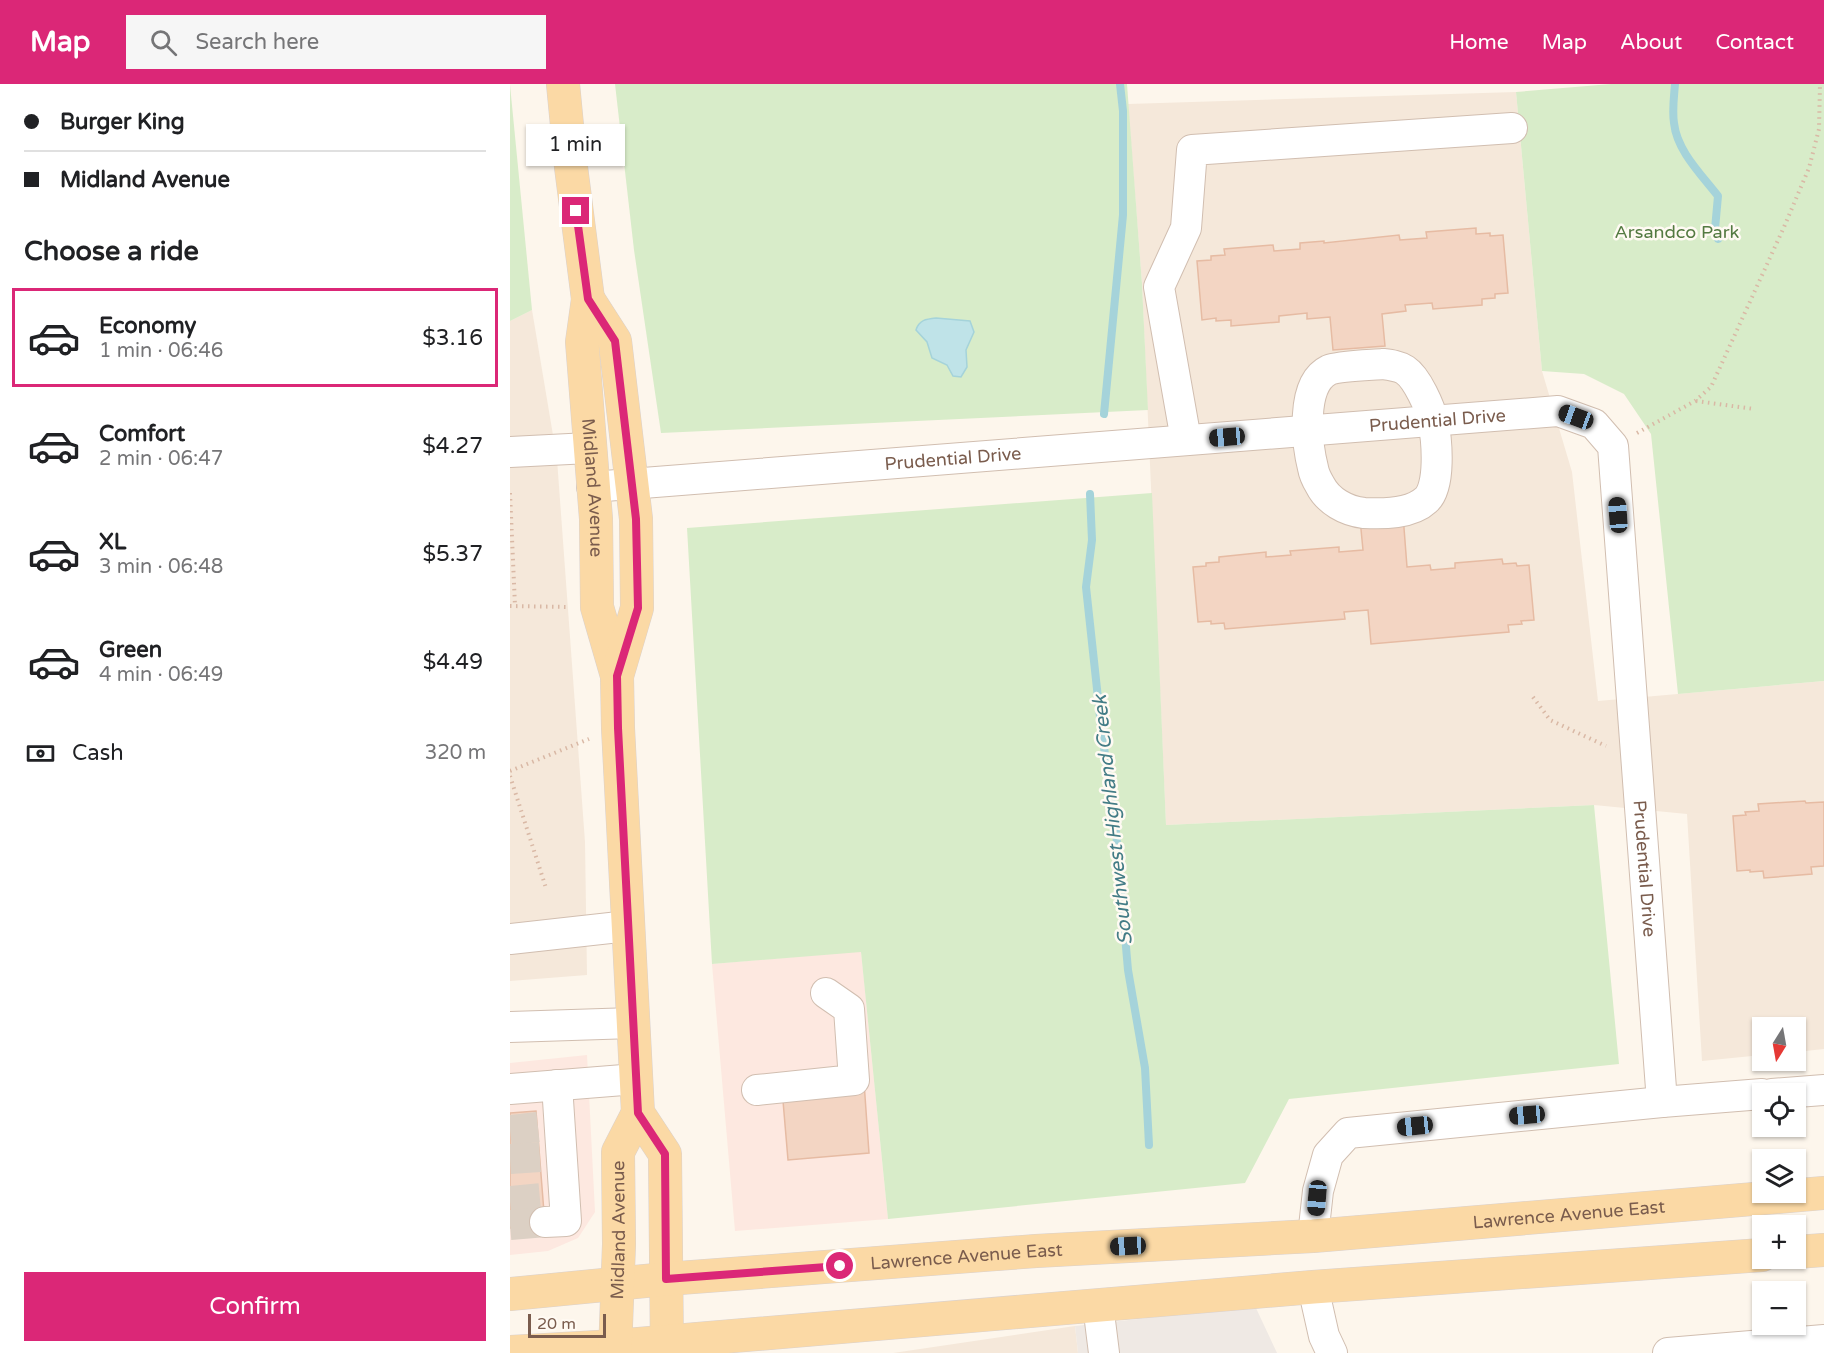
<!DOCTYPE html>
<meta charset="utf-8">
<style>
:root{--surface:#fff;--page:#f6f6f6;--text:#202124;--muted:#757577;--line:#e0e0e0;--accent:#db2777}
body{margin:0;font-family:"Varela Round",sans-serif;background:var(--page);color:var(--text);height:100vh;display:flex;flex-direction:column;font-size:22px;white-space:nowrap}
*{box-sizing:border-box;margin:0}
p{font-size:20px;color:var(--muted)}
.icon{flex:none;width:33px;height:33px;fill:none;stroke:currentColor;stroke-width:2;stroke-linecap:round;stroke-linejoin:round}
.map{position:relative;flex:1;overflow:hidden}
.sheet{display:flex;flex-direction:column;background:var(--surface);width:510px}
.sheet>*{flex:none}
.guide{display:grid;align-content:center;height:132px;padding:0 24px;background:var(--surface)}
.needle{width:39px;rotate:191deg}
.buttons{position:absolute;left:1242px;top:933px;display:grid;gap:12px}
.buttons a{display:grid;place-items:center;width:54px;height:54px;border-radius:0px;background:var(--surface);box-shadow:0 2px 4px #0004;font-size:30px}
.scale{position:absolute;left:18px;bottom:15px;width:78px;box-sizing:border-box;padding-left:6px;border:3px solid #7a5c4d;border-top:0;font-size:16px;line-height:21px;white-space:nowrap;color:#7a5c4d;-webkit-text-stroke:4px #fffaf3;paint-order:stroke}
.end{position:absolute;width:27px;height:27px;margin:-14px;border:8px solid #db2777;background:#fff;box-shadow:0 0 0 3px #fff}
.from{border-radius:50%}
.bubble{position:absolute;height:42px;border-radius:0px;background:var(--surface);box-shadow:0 2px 4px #0004;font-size:20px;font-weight:600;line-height:42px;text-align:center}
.car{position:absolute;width:18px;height:36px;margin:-18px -9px;border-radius:8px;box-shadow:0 0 4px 2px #0007;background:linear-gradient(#222 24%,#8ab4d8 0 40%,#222 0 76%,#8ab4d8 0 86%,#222 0)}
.guide b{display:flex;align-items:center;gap:21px;height:57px;font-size:22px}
.guide b+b{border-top:2px solid var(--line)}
.guide i{width:15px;height:15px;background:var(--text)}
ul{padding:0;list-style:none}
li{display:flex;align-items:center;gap:18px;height:99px;margin:0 12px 9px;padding:0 12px;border:3px solid transparent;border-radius:0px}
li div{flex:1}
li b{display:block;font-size:22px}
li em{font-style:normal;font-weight:600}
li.selected{border-color:var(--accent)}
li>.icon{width:54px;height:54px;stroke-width:1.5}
h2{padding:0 24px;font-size:27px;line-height:72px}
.pay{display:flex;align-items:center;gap:15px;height:66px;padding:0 24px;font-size:22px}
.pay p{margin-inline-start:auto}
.primary-button{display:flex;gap:12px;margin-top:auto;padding:12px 24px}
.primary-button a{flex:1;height:69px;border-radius:0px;background:var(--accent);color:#fff;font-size:24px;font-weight:600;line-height:69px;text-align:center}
header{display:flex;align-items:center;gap:36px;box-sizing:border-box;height:84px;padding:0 30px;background:var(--accent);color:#fff}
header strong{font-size:28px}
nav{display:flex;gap:33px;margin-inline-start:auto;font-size:21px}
.search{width:420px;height:54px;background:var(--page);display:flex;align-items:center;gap:15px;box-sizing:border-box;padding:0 21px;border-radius:0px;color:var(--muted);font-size:22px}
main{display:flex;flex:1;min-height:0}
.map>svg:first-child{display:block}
.residential{fill:#f5e8da}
.commercial{fill:#fde8e0}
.industrial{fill:#efe9e4}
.green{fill:#d8ecc9}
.water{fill:#bfe3e8;stroke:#a5d3da;stroke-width:1.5}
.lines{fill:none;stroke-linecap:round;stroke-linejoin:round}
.stream{stroke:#a5d3da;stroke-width:8}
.building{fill:#f3d5c3;stroke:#e6bba3;stroke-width:1.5}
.minor-tunnel{stroke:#dcd0c4;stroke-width:30;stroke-dasharray:30 15;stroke-linecap:butt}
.minor-casing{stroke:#d1beb0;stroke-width:32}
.major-casing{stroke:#dad1cd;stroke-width:34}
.path{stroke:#d9b8a5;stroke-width:4;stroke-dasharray:1.5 4.5;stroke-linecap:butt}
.minor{stroke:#fff;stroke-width:30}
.major{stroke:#fbd9a5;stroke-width:33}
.route{stroke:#db2777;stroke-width:8}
.labels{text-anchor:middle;stroke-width:5;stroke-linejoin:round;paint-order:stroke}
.park-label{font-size:18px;fill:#537a41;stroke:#fffaf3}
.street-label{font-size:18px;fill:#7a5c4d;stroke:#fffaf3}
.water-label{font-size:20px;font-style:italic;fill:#437c86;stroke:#fffaf3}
</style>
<header>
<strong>Map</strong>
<div class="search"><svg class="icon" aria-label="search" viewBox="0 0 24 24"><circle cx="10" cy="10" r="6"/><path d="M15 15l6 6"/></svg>Search here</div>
<nav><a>Home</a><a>Map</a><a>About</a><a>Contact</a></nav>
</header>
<main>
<section class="sheet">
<div class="guide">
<b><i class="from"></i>Burger King</b>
<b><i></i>Midland Avenue</b>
</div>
<h2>Choose a ride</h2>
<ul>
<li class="selected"><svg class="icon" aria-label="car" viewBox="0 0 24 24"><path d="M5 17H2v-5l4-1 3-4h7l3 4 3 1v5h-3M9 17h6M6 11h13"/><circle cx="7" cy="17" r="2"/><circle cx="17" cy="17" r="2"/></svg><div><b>Economy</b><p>1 min · 06:46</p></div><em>$3.16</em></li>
<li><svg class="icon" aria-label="car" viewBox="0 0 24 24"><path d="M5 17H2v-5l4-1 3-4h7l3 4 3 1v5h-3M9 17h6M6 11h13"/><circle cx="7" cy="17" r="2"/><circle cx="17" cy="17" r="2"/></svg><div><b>Comfort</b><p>2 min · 06:47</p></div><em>$4.27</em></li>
<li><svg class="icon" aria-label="car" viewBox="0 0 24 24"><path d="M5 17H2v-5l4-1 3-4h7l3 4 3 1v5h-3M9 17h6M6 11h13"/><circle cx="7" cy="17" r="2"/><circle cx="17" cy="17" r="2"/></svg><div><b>XL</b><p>3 min · 06:48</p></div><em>$5.37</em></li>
<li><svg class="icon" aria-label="car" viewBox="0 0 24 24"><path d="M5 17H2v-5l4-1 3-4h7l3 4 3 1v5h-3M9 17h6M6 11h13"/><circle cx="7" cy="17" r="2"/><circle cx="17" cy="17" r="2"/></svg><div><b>Green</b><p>4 min · 06:49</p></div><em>$4.49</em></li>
</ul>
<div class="pay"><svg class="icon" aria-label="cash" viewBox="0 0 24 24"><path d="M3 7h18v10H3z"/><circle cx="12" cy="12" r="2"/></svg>Cash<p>320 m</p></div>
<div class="primary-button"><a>Confirm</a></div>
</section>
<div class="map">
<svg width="1314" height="1269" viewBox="0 0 1314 1269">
<rect width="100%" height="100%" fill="#fdf6ec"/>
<!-- residential -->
<g class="residential">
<polygon points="1006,8 1032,287 1062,388 1088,617 1314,597 1314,965 1286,968 1286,944 1252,944 1252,971 1192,977 1177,730 1084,721 656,741 632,200 618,20"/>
<polygon points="22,226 47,375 75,758 77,891 0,897 0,237"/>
<polygon points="565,1242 568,1269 383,1269"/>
</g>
<!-- commercial -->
<g class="commercial">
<polygon points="351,867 378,1135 225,1147 202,880"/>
<polygon points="77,971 85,1128 68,1154 38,1167 0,1171 0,979"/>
</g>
<!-- industrial -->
<polygon class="industrial" points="745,1222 767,1269 568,1269 565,1242"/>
<!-- green -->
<g class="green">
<polygon points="105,0 617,0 632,200 638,326 151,349 124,166"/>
<polygon points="1101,0 1314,0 1314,597 1168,610 1141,350 1114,310 1074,290 1032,287 1006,8"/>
<polygon points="0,1 22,226 0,237"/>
<polygon points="642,409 656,741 1084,721 1109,980 779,1015 735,1099 378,1135 351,868 202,880 177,444"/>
</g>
<!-- water -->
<path class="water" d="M 426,234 L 460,237 L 464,248 L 456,266 L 457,283 L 451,293 L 443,292 L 437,281 L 422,274 L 417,258 L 406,246 C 409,236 416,235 426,234 Z"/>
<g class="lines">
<!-- stream -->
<g class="stream">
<path d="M 1165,0 C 1164,13 1162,26 1164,39 C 1167,67 1191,90 1208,112 L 1205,145 L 1208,155"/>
<polyline points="594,330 613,131 613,27 610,0"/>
<polyline points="580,410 582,456 576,503 591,642 606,748 618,886 635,984 639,1061"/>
</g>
</g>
<!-- building -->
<g class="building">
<polygon points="966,144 966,150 980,149 980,152 993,151 998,209 985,210 985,214 972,215 972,221 923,225 922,219 895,221 896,227 872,230 875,262 823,266 820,233 797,235 797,229 769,232 769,238 721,242 721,236 706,237 706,234 692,236 687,177 701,176 701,172 715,171 714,165 763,161 764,167 790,165 790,159 814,157 814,159 889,151 890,156 917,154 916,148"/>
<polygon points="893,431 897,483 920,481 921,486 945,484 945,479 992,475 993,480 1006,479 1007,482 1019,481 1024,536 1011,537 1012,540 998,541 999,548 861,560 858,526 834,528 835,535 715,545 714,539 701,540 701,537 688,538 683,483 696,482 696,479 709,478 709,473 756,468 756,473 781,471 780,467 829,463 829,468 853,466 850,435"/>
<polygon points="1295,717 1296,719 1314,718 1314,782 1301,783 1302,790 1254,794 1253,787 1240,788 1240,786 1227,787 1223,732 1236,731 1235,728 1249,727 1248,720"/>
<polygon points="354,998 359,1069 278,1076 272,1005"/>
<polygon points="26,1027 35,1141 0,1144 0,1029"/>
</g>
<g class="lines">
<!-- minor-tunnel -->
<g class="minor-tunnel">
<polyline points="0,1046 28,1043"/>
<polyline points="0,1075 30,1073"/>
<polyline points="0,1117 33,1114"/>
<polyline points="0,1141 35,1138"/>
</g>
<defs>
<g id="minor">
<path d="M 873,280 C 881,281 889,282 895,286 C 907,294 920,323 923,337 C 927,356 931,403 916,416 C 901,430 873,430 854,429 C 836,427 818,417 810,401 C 807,396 804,390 803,384 C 797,360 790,300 819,286 C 828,282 862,281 873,280 Z"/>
<polyline points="676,356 649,203 676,144 682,66 1002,44"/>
<polyline points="0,368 79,364"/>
<path id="s1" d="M 82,403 L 1048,327 L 1084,340 L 1103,362 L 1152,1018"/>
<polyline points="0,855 118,842"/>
<polyline points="0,943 123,939"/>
<polyline points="0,1005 126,995"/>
<polyline points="247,1006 344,996 339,925 316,909"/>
<polyline points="1262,1010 1314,1006"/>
<polyline points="35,1138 56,1137 47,1001"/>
<polyline points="803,1152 808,1107 818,1071 838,1049 1152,1018 1252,1010"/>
<polyline points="803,1203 814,1252 822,1269"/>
<polyline points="588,1221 594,1269"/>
<polyline points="1158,1269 1314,1256"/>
</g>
<g id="major">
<path id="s2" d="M 53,0 L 61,83 L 78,215 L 72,258 L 86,435 L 87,523 L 107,592 L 108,644 L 128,1029 L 155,1070 L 157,1269"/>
<polyline points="78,215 105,257 126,435 127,524 107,592"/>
<polyline points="1286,1168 1314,1166"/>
<path id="s3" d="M 0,1210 L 156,1195 L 526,1167 L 803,1152 L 1314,1109"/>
<polyline points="0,1268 105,1262 803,1203 1252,1171"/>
<path id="s4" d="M 105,1269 L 109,1160 L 108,1068 L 128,1029"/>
</g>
</defs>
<!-- minor casing -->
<use href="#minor" class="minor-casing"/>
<!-- major casing -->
<use href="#major" class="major-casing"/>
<!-- path -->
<g class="path">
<polyline points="1186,317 1244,325"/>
<polyline points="1127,349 1185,317 1201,303 1274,143 1299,84 1309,45 1310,0"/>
<polyline points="0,409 5,522"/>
<polyline points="0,522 59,523"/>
<polyline points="1023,613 1040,636 1096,662"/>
<polyline points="0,687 79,655"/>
<polyline points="0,692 36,804"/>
</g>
<!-- minor -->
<use href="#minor" class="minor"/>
<!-- major -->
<use href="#major" class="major"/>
</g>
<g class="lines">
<!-- route -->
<polyline class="route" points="66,127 78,215 105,257 126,435 128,524 107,592 108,644 128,1029 155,1070 156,1195 330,1182"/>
</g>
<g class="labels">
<!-- park labels -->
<g class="park-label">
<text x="1167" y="154">Arsandco Park</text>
</g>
<!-- street labels -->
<g class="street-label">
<text dy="6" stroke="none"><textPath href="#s1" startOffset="848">Prudential Drive</textPath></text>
<text dy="6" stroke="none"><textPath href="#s1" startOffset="362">Prudential Drive</textPath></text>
<text dy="6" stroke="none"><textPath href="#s2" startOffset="406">Midland Avenue</textPath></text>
<text dy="6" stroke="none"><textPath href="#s1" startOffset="1460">Prudential Drive</textPath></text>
<text dy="6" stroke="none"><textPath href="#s3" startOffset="1062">Lawrence Avenue East</textPath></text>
<text dy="6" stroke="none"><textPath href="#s4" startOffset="123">Midland Avenue</textPath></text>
<text dy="6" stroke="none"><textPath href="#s3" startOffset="458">Lawrence Avenue East</textPath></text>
</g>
<!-- water labels -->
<g class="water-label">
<text transform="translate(602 736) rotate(-96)" y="7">Southwest Highland Creek</text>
</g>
</g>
</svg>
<div class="buttons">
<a><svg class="needle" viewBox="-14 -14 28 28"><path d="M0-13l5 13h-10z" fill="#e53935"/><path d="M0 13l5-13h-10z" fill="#757577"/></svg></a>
<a><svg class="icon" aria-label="locate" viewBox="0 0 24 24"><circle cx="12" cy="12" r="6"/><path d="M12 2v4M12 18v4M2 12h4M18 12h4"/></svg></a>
<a><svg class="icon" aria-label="layers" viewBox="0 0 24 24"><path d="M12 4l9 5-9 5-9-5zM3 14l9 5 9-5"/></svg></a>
<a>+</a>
<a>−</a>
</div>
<div class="scale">20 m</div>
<i class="end from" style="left:330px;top:1182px"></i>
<i class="end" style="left:66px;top:127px"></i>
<div class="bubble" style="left:16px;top:40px;width:99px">1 min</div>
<i class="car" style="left:1066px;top:333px;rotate:290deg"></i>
<i class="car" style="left:717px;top:353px;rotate:265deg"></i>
<i class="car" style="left:1108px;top:431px;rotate:356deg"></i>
<i class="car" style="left:1017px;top:1031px;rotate:265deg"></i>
<i class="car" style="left:905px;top:1042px;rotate:264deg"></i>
<i class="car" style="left:807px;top:1114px;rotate:185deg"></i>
<i class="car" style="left:618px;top:1162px;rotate:267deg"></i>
</div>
</main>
